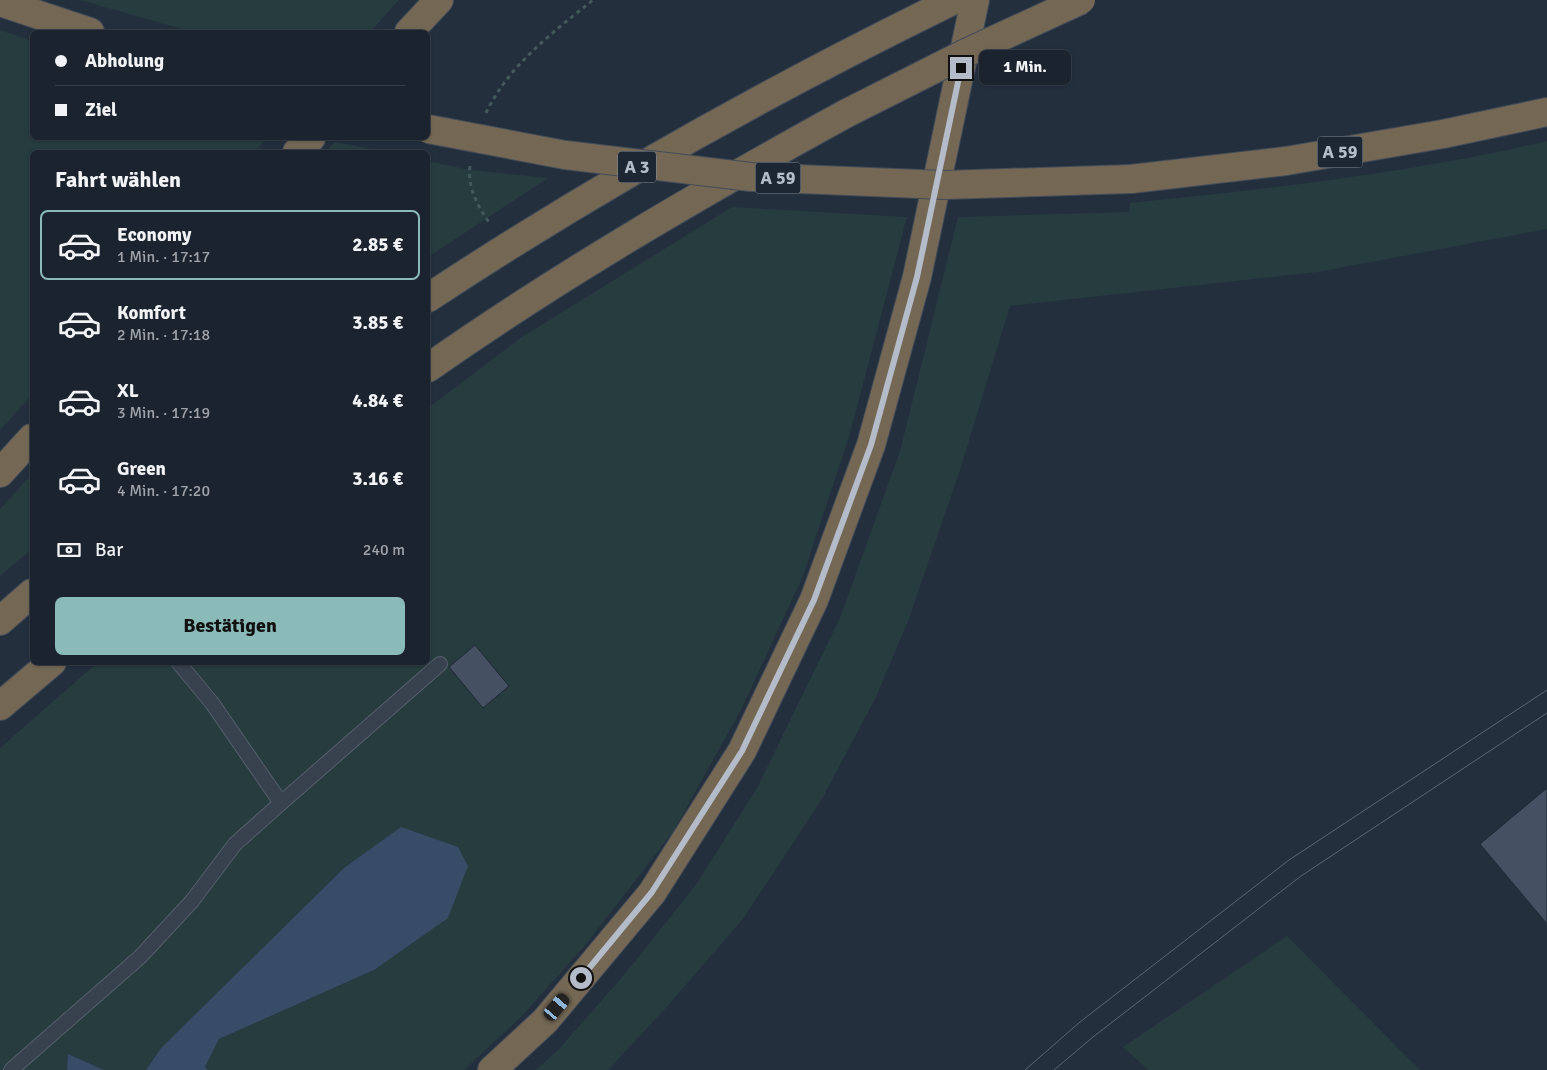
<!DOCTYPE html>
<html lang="de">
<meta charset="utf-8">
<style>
:root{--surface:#1b232e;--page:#282f3a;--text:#f1f3f6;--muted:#a0a4aa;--line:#39404a;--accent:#8bbbb9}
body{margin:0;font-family:Signika,sans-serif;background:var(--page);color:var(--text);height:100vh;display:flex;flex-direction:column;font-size:19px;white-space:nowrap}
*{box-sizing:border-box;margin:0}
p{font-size:16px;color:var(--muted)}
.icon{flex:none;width:28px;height:28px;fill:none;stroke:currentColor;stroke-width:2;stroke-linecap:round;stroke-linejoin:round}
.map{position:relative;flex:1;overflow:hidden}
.sheet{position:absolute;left:30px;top:150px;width:400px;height:515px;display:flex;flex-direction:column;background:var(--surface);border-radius:8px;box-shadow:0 1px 4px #0004,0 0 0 1px var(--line)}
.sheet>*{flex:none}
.guide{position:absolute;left:30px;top:30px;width:400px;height:110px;border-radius:8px;box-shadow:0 1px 4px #0004,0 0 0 1px var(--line);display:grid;align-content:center;height:110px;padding:0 25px;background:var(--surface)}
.end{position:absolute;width:22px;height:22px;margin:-11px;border:6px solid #b4bcc9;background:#111;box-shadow:0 0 0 2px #111}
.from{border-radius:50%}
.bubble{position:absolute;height:35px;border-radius:8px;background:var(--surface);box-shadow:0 1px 4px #0004,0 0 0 1px var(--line);font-size:16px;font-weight:800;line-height:35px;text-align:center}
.car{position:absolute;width:15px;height:30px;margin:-15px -8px;border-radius:6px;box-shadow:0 0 4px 1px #0007;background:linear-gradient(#222 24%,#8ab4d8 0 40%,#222 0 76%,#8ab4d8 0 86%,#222 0)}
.guide b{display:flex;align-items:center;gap:18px;height:48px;font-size:19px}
.guide b+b{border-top:1px solid var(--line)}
.guide i{width:12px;height:12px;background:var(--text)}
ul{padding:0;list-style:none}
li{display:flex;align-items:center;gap:15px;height:70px;margin:0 10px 8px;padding:0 15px;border:2px solid transparent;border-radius:8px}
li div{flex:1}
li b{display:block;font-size:19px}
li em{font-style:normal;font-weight:800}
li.current{border-color:var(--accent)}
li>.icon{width:45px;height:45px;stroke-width:1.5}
h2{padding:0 25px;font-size:22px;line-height:60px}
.pay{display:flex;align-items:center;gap:12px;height:55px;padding:0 25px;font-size:19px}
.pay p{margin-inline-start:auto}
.button{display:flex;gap:10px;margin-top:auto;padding:10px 25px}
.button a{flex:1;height:58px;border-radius:8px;background:var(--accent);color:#111;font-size:20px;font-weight:800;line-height:58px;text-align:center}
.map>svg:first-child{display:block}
.green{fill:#263c3f}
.water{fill:#394c67}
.building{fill:#455162;stroke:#1f2835}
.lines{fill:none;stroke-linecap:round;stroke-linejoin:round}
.service-casing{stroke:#565f6c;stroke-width:16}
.motorway-casing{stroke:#434c59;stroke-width:30}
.path{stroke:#44595c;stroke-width:3;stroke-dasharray:4 4;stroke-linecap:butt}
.service{stroke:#38414e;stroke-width:14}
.motorway{stroke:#746855;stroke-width:28}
.tram{stroke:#5a6575;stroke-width:1}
.motorway-bridge-casing{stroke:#434c59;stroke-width:30;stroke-linecap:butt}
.motorway-bridge{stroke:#746855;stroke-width:28}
.route{stroke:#b4bcc9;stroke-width:6}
.labels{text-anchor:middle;stroke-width:4.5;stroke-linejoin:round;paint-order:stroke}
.shield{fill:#1d2633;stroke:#878f9c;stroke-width:1}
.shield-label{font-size:18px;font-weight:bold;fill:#b4bcc9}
</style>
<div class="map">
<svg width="1547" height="1070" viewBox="0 0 1547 1070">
<rect width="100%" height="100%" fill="#242f3e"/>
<!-- green -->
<g class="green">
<polygon points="80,0 399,0 370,32 193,32"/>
<polygon points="0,30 32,41 32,138 267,138 254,152 32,152 32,395 0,430"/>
<path d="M 1547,141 L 1547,229 L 1318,272 L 1010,306 L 961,467 L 909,619 L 876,697 L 822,799 L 743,919 L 664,1010 L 608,1070 L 536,1070 L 559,1049 L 624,975 L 695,886 L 757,788 L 840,618 L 900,451 L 958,217 L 1129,212 L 1130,203 C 1270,189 1410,173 1547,141 Z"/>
<polygon points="335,142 386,152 325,152"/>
<polygon points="428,161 470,170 548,178 428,257"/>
<polygon points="732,207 907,217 849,437 803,576 741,710 673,832 583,948 520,1018 464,1070 208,1070 205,1067 219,1039 374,970 344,868 161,1048 146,1070 104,1070 68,1054 67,1070 0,1070 0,748 97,663 428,662 428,408 522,337"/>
<polygon points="32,474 32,549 0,576 0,509"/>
<polygon points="1287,936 1420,1070 1148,1070 1123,1047"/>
</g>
<!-- water -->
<g class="water">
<polygon points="401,827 458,847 468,866 448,918 374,970 219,1039 205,1067 208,1070 146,1070 161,1048 344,868"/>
<polygon points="68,1054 104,1070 67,1070"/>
</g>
<!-- building -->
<g class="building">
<polygon points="475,645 509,686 483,708 449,667"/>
<polygon points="1547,788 1547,924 1480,844"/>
</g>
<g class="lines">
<defs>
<g id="service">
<polyline points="281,803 440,664"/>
<polyline points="11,1070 140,957 192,901 235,844 281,803 212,703 178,662"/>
</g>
<g id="motorway">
<polyline points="0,2 90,32"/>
<polyline points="409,32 439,0"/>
<polyline points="297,152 311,138"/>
<polyline points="1131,179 1286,161 1443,134 1547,112"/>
<path d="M 428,298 C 596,187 772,89 954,0"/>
<path d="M 428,368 C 562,274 703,192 847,113"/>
<polyline points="0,473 32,438"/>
<polyline points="0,621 32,593"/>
<polyline points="0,706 52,662"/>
<polyline points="492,1070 545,1021 652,893 742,751 814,600 871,445 917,277 975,0"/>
</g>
</defs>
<!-- service casing -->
<use href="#service" class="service-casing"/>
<!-- motorway casing -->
<use href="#motorway" class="motorway-casing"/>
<!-- path -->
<g class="path">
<path d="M 486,113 C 508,66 553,32 593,0"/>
<path d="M 470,166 C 467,188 478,206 490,224"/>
</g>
<!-- service -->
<use href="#service" class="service"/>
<!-- motorway -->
<use href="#motorway" class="motorway"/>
<!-- tram -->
<g class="tram">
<polyline points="1025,1070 1080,1022 1289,860 1547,690"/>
<polyline points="1054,1070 1093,1037 1301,876 1547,713"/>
</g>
<defs>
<g id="motorway-bridge">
<polyline points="847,113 968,52 1081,0"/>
<polyline points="428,129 565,155 751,177 944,185 1131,179"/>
</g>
</defs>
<!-- motorway-bridge casing -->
<use href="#motorway-bridge" class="motorway-bridge-casing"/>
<!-- motorway-bridge -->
<use href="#motorway-bridge" class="motorway-bridge"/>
</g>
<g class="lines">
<!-- route -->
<polyline class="route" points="581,978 652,892 742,751 814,600 871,445 917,277 961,68"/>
</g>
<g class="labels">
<!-- shield labels -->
<g class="shield">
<rect x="1317.5" y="136.5" width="45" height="31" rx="4"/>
<rect x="618" y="151.5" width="38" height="31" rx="4"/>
<rect x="755.5" y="162.5" width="45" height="31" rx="4"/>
</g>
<g class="shield-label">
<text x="1340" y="158">A 59</text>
<text x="637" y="173">A 3</text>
<text x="778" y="184">A 59</text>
</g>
</g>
</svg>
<i class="end from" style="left:581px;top:978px"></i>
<i class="end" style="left:961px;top:68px"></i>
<div class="bubble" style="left:979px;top:50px;width:92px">1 Min.</div>
<i class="car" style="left:557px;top:1007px;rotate:40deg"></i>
<div class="guide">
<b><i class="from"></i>Abholung</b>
<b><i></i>Ziel</b>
</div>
<section class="sheet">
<h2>Fahrt wählen</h2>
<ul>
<li class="current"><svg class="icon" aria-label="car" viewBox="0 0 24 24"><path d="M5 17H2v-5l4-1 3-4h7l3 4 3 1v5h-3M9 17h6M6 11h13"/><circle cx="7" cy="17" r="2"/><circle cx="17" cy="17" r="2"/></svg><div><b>Economy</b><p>1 Min. · 17:17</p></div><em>2.85 €</em></li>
<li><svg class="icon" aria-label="car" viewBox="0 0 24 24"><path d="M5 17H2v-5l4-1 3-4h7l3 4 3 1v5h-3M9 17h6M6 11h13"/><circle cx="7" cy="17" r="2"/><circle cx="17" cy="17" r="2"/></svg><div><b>Komfort</b><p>2 Min. · 17:18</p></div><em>3.85 €</em></li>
<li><svg class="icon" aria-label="car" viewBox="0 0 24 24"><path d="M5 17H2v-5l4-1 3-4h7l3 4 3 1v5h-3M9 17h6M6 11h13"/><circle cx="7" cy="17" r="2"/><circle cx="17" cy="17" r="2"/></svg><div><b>XL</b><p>3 Min. · 17:19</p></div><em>4.84 €</em></li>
<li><svg class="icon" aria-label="car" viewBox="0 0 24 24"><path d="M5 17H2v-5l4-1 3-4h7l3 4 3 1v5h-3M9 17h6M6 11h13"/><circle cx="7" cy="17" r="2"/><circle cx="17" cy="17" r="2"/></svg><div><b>Green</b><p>4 Min. · 17:20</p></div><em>3.16 €</em></li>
</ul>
<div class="pay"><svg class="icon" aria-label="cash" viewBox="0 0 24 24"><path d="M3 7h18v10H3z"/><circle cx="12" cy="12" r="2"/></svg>Bar<p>240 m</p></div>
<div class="button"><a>Bestätigen</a></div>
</section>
</div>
